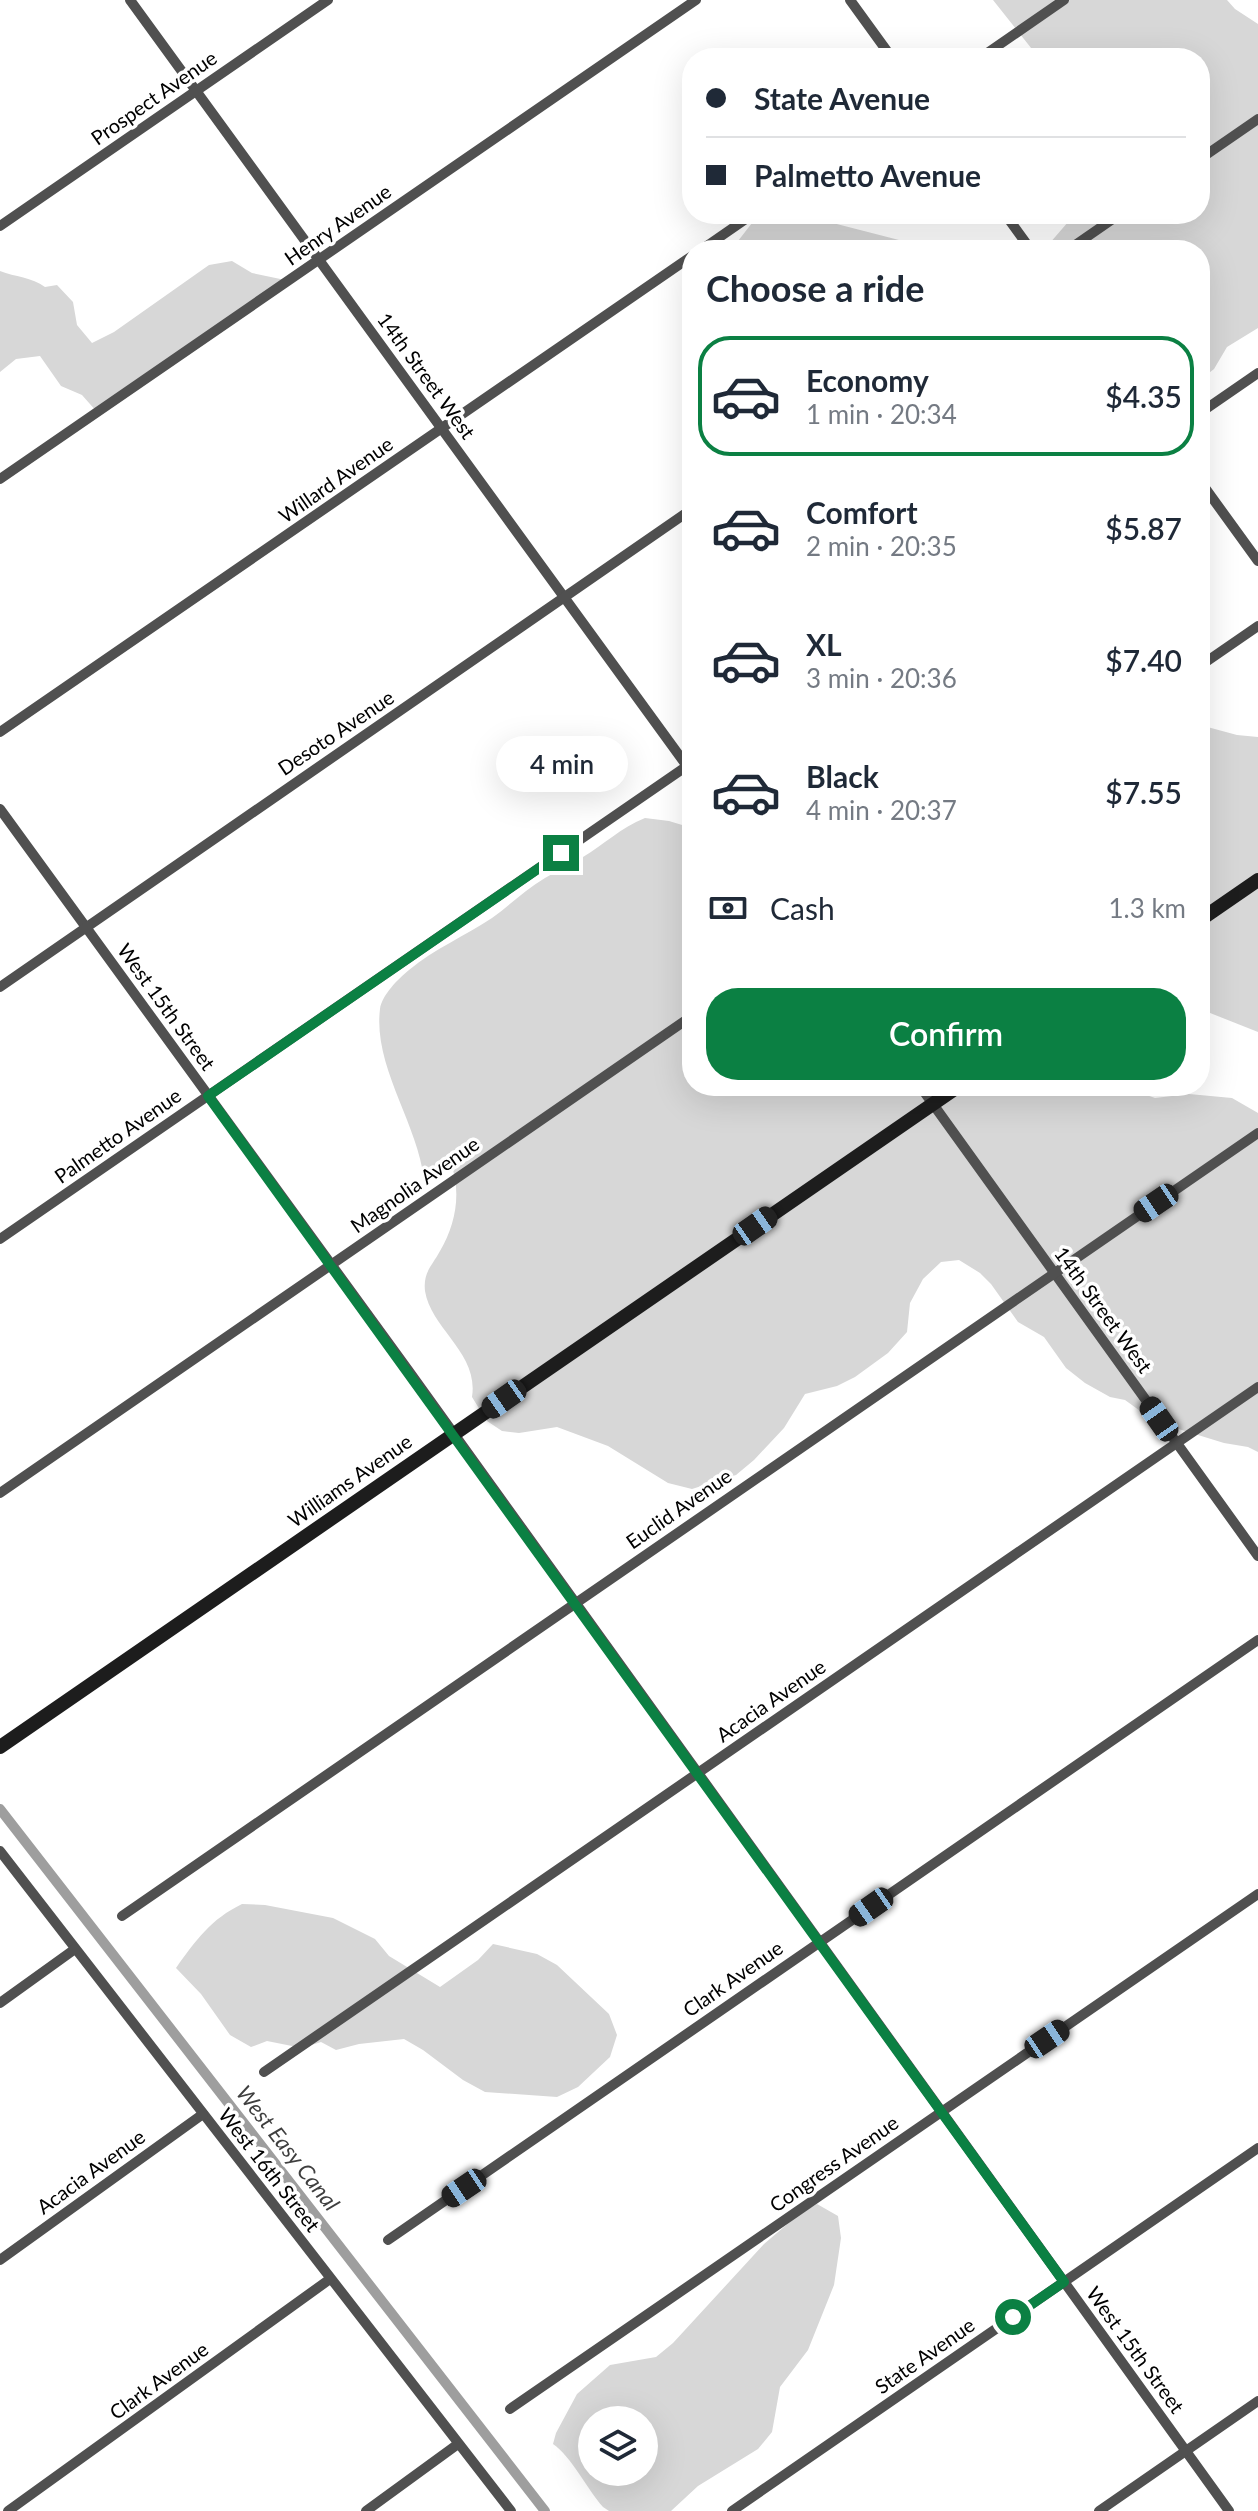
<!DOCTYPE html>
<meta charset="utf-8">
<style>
:root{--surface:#fff;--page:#f2f2f3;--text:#1f2937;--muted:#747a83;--line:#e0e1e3;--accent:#0b8043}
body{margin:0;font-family:Lato,sans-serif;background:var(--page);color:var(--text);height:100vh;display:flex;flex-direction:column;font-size:30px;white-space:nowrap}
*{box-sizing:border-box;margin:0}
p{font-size:26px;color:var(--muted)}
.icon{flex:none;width:44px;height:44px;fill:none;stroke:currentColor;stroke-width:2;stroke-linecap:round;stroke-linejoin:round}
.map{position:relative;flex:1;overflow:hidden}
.sheet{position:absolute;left:682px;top:240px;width:528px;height:856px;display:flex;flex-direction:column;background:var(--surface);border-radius:32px;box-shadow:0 8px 32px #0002}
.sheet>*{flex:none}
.banner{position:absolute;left:682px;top:48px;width:528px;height:176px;border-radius:32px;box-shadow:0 8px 32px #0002;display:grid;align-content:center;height:176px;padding:0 24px;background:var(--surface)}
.buttons{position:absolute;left:578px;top:2406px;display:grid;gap:16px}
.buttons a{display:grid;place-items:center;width:80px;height:80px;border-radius:50%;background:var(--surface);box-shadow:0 8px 32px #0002;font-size:40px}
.end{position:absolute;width:36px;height:36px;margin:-18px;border:10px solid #0b8043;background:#fff;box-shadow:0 0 0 4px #fff}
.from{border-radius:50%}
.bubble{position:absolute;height:56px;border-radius:28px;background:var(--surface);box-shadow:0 8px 32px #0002;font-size:26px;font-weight:600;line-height:56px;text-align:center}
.car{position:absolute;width:24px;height:48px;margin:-24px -12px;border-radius:10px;box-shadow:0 0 6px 2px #0007;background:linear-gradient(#222 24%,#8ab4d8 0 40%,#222 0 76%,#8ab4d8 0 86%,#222 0)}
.banner b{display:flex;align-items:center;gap:28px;height:76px;font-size:30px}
.banner b+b{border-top:2px solid var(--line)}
.banner i{width:20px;height:20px;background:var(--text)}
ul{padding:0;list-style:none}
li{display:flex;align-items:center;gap:24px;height:120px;margin:0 16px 12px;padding:0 8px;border:4px solid transparent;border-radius:32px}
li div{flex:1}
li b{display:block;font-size:30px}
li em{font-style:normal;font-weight:600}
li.current{border-color:var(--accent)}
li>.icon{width:72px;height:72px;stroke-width:1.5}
h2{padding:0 24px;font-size:36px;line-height:96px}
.pay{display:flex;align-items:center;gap:20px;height:88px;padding:0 24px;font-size:30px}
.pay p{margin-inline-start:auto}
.button{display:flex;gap:16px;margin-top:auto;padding:16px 24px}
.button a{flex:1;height:92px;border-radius:32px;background:var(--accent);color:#fff;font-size:32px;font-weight:600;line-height:92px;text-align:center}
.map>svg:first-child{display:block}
.green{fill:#d7d7d7;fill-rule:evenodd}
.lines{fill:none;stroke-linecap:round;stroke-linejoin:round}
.canal{stroke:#9e9e9e;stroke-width:10}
.street{stroke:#505050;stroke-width:10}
.secondary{stroke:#1d1d1d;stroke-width:14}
.route{stroke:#0b8043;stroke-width:10}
.labels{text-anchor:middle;stroke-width:7;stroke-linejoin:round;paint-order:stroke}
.street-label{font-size:20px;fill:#000;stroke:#fff}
.water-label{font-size:22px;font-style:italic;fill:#3f3f3f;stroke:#fff}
</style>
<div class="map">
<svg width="1258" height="2511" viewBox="0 0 1258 2511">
<rect width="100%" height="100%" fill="#fff"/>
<!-- green -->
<g class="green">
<polygon points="993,0 1227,0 1235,9 1258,24 1258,328 1227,347 1214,369 1200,380 1200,250 1038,250 1049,244 1075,214 1200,214 1200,58 1039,58"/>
<polygon points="759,214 815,214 825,221 899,240 918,250 731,250"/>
<path d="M 232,261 L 252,273 L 290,281 L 97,412 L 82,395 L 61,386 L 40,356 L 16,359 L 0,372 L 0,271 C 15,277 32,277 45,287 L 57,285 L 73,302 L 77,325 L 92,343 L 114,332 L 209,265 Z"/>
<polygon points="1200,725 1237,735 1258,737 1258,874 1200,914"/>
<path d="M 645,818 L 669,821 L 692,828 L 692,1086 L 950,1086 L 480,1410 L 472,1397 C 479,1353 431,1329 425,1291 C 423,1272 432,1266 440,1251 C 456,1224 462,1191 450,1161 L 424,1179 C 417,1122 373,1066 380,1009 C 382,995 398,979 409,970 C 434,949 465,936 492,918 C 510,905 526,889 545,878 C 558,870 571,865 583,857 C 605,844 620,828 645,818 Z"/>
<polygon points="1258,886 1258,1032 1200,1009 1200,926"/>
<polygon points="968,1086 1121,1086 1155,1098 1189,1094 1232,1098 1258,1113 1258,1452 1248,1447 1224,1443 1172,1427 1143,1413 1125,1400 1110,1397 1085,1383 1066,1368 1044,1337 1018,1322 991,1284 980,1273 959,1260 941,1262 923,1279 910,1303 907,1332 888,1353 855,1377 837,1386 805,1394 784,1428 754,1460 736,1475 692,1489 668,1483 608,1446 557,1427 519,1433 502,1431 487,1421 486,1418"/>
<path d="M 242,1904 L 265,1905 L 333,1918 L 375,1939 L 389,1956 L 440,1987 L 478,1960 L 493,1944 L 537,1954 L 557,1965 L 609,2014 L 617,2035 L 610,2057 L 578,2087 L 557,2097 L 485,2092 L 463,2080 L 423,2050 L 404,2039 L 359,2044 L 336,2050 L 321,2042 L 302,2048 L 267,2041 L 251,2047 L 230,2035 L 201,1994 L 176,1968 C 196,1940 211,1919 242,1904 Z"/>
<path d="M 817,2204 L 838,2216 L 841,2238 L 834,2285 L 808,2350 L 780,2387 L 772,2432 L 758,2449 L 698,2486 L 671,2511 L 609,2511 L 603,2507 C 587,2489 571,2456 553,2444 L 556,2433 L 577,2394 L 610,2365 L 656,2357 L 673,2343 L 764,2244 L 798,2215 ZM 592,2420 L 644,2420 L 644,2472 L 592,2472 Z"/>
</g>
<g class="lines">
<!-- canal -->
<polyline class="canal" points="0,1809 545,2511"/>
<!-- street -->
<g class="street">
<polyline points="130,0 692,773"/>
<polyline points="850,0 892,58"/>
<polyline points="980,58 1064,0"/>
<polyline points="1200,159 1258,119"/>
<polyline points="1005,214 1031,250"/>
<polyline points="0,226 328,0"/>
<polyline points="701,250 753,214"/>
<polyline points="1068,250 1120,214"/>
<polyline points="1200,413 1258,373"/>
<polyline points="0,479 696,0"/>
<polyline points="1200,481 1258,561"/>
<polyline points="1200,666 1258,626"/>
<polyline points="0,732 692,256"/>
<polyline points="0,809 408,1370 1229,2511"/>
<polyline points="0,987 692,509"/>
<polyline points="920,1086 1258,1556"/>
<polyline points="0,1239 690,764"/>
<polyline points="0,1493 692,1016"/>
<polyline points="0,1851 511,2511"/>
<polyline points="122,1916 1258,1133"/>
<polyline points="0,2003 75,1949"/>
<polyline points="264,2072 1258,1387"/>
<polyline points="388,2240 1258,1640"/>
<polyline points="0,2260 203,2114"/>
<polyline points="510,2409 1258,1894"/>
<polyline points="8,2511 330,2279"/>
<polyline points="366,2511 458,2444"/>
<polyline points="732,2511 1258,2148"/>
<polyline points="1099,2511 1258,2401"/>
</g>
<!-- secondary -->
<g class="secondary">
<polyline points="1200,920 1258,880"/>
<polyline points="0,1747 959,1086"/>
</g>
</g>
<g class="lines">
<!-- route -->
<polyline class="route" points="561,853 208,1096 1064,2282 1013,2317"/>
</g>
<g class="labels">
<!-- street labels -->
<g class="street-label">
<text transform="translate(154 98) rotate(-35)" y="7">Prospect Avenue</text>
<text transform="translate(338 225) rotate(-35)" y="7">Henry Avenue</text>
<text transform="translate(426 376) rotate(54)" y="7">14th Street West</text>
<text transform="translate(336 480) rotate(-35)" y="7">Willard Avenue</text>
<text transform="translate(336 733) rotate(-34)" y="7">Desoto Avenue</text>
<text transform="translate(166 1007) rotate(54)" y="7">West 15th Street</text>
<text transform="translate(118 1136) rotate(-35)" y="7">Palmetto Avenue</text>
<text transform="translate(415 1185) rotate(-35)" y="7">Magnolia Avenue</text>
<text transform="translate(1103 1310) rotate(54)" y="7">14th Street West</text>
<text transform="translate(350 1481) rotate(-35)" y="7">Williams Avenue</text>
<text transform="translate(679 1509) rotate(-35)" y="7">Euclid Avenue</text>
<text transform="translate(771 1701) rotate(-35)" y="7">Acacia Avenue</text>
<text transform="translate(733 1979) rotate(-35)" y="7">Clark Avenue</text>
<text transform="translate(834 2164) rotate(-35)" y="7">Congress Avenue</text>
<text transform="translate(269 2170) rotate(52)" y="7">West 16th Street</text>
<text transform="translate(91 2172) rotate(-36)" y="7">Acacia Avenue</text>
<text transform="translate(1135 2350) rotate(54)" y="7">West 15th Street</text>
<text transform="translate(925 2356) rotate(-35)" y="7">State Avenue</text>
<text transform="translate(159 2381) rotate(-36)" y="7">Clark Avenue</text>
</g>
<!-- water labels -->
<g class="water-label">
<text transform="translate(288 2148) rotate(52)" y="8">West Easy Canal</text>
</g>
</g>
</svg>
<div class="buttons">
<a><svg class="icon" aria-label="layers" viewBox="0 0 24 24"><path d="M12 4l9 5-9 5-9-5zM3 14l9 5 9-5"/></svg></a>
</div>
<i class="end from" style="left:1013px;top:2317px"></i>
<i class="end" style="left:561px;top:853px"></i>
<div class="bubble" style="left:496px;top:736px;width:132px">4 min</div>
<i class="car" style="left:1156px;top:1203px;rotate:236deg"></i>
<i class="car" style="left:755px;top:1226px;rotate:55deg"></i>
<i class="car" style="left:504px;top:1399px;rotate:235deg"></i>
<i class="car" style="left:1159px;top:1419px;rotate:325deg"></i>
<i class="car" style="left:871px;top:1907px;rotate:235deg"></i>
<i class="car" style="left:1047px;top:2039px;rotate:56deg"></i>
<i class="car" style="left:464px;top:2188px;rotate:236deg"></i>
<div class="banner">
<b><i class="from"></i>State Avenue</b>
<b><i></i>Palmetto Avenue</b>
</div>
<section class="sheet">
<h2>Choose a ride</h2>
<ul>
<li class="current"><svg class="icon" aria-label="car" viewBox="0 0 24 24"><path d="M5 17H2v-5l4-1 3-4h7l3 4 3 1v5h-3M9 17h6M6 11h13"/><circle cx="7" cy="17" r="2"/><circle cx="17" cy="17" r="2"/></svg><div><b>Economy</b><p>1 min · 20:34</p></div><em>$4.35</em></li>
<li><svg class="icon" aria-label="car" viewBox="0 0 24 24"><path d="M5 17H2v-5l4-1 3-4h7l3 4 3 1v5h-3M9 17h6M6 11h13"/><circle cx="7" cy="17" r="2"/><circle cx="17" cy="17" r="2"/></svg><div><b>Comfort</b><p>2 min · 20:35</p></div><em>$5.87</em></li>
<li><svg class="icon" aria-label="car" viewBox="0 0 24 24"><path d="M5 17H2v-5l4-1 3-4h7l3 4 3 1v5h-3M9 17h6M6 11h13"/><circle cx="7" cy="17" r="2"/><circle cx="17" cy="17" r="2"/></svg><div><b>XL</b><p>3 min · 20:36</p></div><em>$7.40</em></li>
<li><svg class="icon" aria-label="car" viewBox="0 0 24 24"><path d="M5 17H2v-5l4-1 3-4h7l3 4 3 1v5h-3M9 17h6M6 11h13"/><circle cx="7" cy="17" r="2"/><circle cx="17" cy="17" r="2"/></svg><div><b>Black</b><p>4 min · 20:37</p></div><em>$7.55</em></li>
</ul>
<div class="pay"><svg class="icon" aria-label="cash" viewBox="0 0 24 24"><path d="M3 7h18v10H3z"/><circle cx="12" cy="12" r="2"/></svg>Cash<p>1.3 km</p></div>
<div class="button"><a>Confirm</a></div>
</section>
</div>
